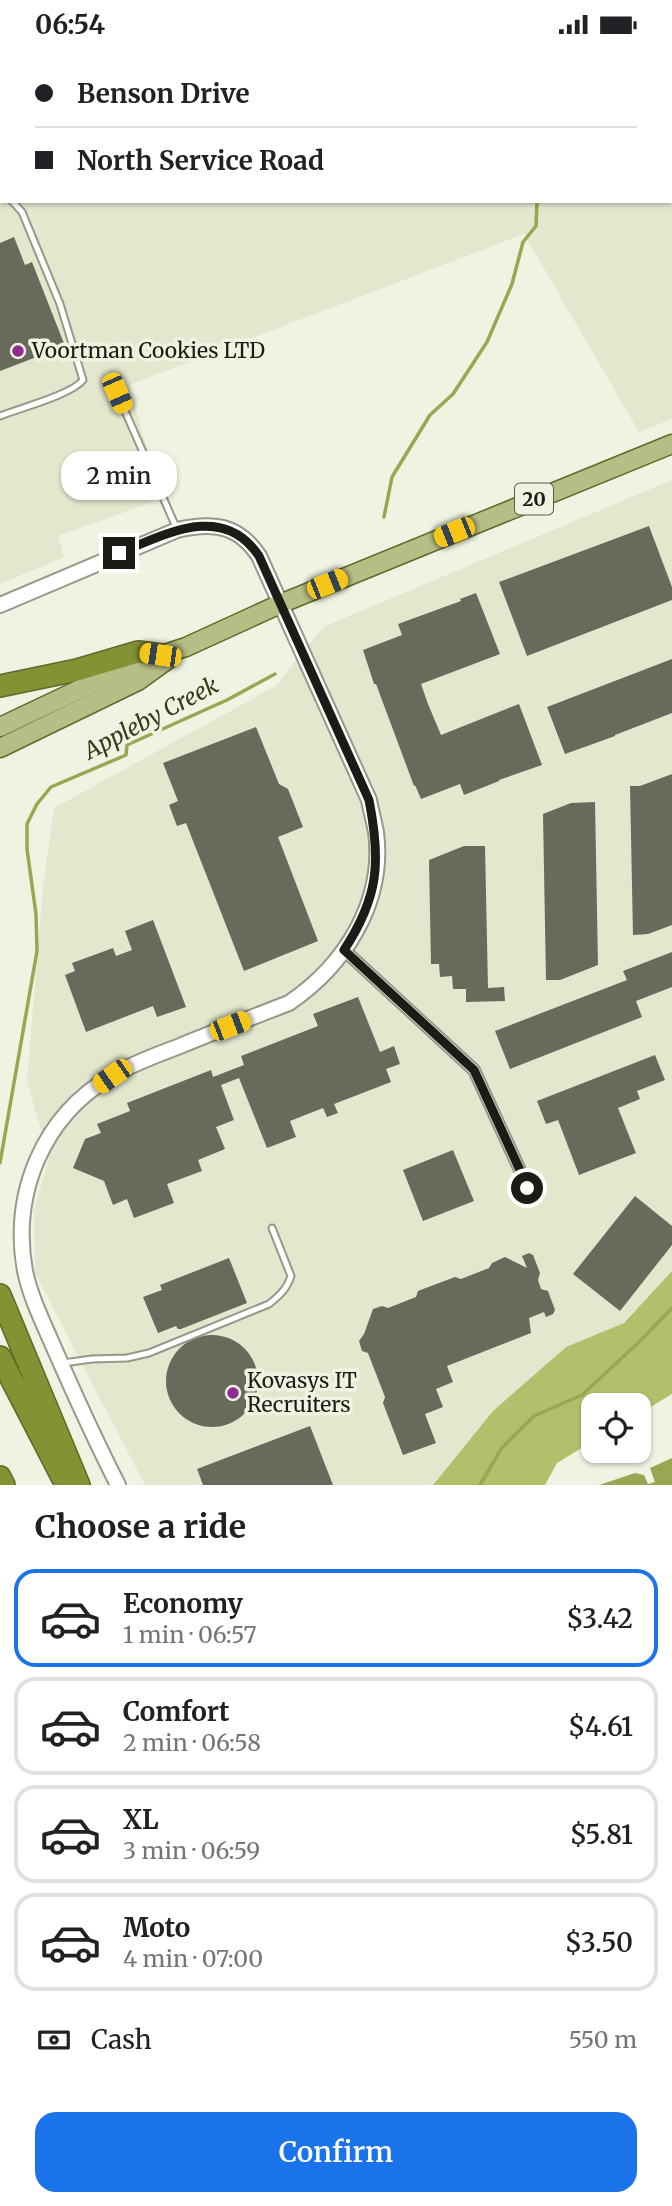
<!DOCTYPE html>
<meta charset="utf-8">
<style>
:root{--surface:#fff;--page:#f2f2f2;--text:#202124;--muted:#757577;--line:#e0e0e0;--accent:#1a73e8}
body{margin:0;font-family:Merriweather,serif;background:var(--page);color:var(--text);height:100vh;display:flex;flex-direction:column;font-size:26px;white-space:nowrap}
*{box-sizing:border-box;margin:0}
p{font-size:23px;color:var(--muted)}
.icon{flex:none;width:38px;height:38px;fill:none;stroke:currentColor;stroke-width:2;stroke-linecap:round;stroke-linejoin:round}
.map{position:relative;height:1436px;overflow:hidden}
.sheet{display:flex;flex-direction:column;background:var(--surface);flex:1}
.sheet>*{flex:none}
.guide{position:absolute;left:0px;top:0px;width:672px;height:154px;box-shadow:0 2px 5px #0004;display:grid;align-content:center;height:154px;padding:0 35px;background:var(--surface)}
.tools{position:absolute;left:581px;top:1344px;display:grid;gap:14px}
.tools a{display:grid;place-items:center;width:70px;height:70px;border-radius:14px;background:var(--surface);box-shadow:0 2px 5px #0004;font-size:35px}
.end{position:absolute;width:32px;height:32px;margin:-16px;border:9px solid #1b1c15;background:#fff;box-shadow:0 0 0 4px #fff}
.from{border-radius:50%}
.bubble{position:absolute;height:49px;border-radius:21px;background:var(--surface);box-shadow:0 2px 5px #0004;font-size:23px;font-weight:600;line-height:49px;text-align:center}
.car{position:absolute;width:21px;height:42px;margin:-21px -10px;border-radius:9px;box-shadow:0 0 5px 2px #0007;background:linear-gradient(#f5c518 24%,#345 0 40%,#f5c518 0 76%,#345 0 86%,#f5c518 0)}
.guide b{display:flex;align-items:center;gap:24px;height:66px;font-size:26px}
.guide b+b{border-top:2px solid var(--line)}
.guide i{width:18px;height:18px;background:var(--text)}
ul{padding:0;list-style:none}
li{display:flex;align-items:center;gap:21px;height:98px;margin:0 14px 10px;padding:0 21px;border:4px solid var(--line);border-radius:21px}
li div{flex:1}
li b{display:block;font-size:26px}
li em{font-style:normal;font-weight:600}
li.current{border-color:var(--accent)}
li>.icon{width:63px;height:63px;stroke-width:1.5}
h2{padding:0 35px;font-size:32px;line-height:84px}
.pay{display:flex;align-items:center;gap:18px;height:77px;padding:0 35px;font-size:26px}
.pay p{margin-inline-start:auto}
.action{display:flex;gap:14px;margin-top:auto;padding:14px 35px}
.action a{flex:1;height:80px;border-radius:21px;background:var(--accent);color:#fff;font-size:28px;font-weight:600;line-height:80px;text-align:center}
.status{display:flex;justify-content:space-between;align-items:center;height:49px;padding:0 35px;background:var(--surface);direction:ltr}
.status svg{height:19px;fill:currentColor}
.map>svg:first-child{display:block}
.built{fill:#e2e7ce;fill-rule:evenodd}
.forest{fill:#b1c06a}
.water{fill:#98a751}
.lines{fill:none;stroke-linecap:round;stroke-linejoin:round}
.stream{stroke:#98a751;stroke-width:3.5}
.building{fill:#676b5b}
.service-casing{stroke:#959988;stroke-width:9}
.minor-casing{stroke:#959988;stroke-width:14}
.tertiary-casing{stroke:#959988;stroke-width:18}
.primary-casing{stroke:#5f6929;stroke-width:21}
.motorway-casing{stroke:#5f6929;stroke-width:24}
.service{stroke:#fff;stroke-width:5}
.minor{stroke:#fff;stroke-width:10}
.tertiary{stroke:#fff;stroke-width:14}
.primary{stroke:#b5be85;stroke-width:18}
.motorway{stroke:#849234;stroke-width:21}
.route{stroke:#1b1c15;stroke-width:9}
.poi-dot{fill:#902b92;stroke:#eff3e1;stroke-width:2.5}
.labels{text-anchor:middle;stroke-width:7;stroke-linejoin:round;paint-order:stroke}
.shield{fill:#eff3e1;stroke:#5b5c52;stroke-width:2}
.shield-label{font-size:19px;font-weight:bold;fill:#1b1c15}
.poi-label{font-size:21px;fill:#1b1c15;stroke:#eff3e1;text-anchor:start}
.water-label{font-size:23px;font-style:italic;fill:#363b17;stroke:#eff3e1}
</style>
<div class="status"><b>06:54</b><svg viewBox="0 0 49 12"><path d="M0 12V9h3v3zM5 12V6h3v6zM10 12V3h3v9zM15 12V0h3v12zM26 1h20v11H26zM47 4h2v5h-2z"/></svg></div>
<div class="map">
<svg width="672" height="1436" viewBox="0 0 672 1436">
<rect width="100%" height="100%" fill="#eff3e1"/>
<!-- built -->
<g class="built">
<path d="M 0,0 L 672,0 L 672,370 L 639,383 L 524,185 L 129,336 L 161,450 L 58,487 L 64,508 L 0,535 ZM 2,2 L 670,2 L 670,152 L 2,152 Z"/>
<polygon points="672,431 672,1222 624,1274 566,1298 493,1362 433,1436 145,1436 35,1224 34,1160 49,1110 27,1032 43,838 54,759 276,637 323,578"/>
</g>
<!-- forest -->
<polygon class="forest" points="672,1222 672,1345 639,1365 639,1356 593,1356 593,1392 557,1414 545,1436 433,1436 493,1362 566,1298 624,1274"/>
<!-- water -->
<polygon class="water" points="672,1409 672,1436 599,1436 635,1424 644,1426 648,1435 655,1433 650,1419"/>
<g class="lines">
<!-- stream -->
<g class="stream">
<polyline points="472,0 472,2"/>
<polyline points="384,468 392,428 430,366 453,345 487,293 512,235 523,193 536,177 537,152"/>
<polyline points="0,1114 37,902 36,865 27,800 27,775 37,755 51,738 126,706 127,696 227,651 275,625"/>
<polyline points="480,1436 501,1400 534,1367 582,1346 639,1293 672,1259"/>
</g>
</g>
<!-- building -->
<g class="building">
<polygon points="14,188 25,216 32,213 65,297 0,322 0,194"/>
<polygon points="649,477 672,538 672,551 527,607 499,533"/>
<polygon points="476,544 500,605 421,635 428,655 441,686 519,655 542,716 499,731 499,732 464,746 460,735 421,750 415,736 414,737 376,635 374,635 363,601 402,586 398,575 461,552 460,550"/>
<polygon points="672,610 672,664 615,686 615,687 565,705 547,658"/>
<polygon points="256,678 279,735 288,740 303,778 278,788 318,892 244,922 186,774 177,777 169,756 178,752 163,714"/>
<polygon points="672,725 672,876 648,885 633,886 630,737 640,737"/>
<polygon points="595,753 598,916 560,931 546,931 543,765 571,754"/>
<polygon points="464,797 485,797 488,939 504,938 505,952 466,953 466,940 453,940 452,927 440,928 439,915 431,915 429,811"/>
<polygon points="153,871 186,958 157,968 153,957 86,983 65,926 75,922 72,914 113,899 116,907 132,901 125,882"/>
<polygon points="672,903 672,938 636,952 642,968 510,1020 495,982 627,931 623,922"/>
<polygon points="358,948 380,1003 394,997 400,1015 386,1020 391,1033 334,1055 338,1064 327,1068 323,1059 290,1072 296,1088 267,1099 239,1029 221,1036 234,1071 216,1078 225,1100 198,1111 202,1122 167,1135 174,1154 134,1169 127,1150 113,1156 104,1132 73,1119 85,1090 101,1084 97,1075 130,1062 127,1054 211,1021 213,1028 244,1016 241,1007 318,977 313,965"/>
<polygon points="655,1006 665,1031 637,1042 640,1050 618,1059 636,1104 579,1126 558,1071 546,1075 537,1052"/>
<polygon points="453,1101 474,1152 423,1172 403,1121"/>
<polygon points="635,1147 672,1177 672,1196 620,1262 573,1225"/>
<polygon points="529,1204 533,1206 540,1224 538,1231 541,1240 548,1242 555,1261 553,1265 546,1268 544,1263 529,1269 531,1284 447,1317 453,1333 436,1340 443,1358 425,1365 436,1394 403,1406 383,1354 385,1348 368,1304 362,1302 359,1292 364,1285 373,1260 382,1257 388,1259 416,1248 418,1242 455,1228 461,1230 489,1219 492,1214 505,1208 527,1219 522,1207"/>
<polygon points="229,1209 247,1254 181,1280 178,1280 176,1277 158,1284 143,1248 162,1241 160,1236"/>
<circle cx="212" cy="1332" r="46"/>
<polygon points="310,1377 333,1436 203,1436 197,1420"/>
</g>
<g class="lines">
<defs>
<g id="service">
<polyline points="0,140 2,142"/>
<polyline points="117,344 176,478"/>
<path d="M 0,367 C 20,359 71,346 83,331 L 60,255 L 22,163 L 12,152"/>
<path d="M 63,1314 L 92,1310 L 127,1309 L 149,1304 L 269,1255 C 279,1247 287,1240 291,1227 L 272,1179"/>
</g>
<polyline id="minor" points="344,901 474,1021 519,1119 528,1142"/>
<path id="tertiary" d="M 0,556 L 177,481 C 212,473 238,475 259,507 L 369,751 C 371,762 374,772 376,783 C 385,853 345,916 289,954 C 253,968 216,982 180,997 C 157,1006 133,1014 112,1027 C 43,1067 11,1144 25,1222 C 30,1246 41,1269 51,1292 C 72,1340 94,1389 118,1436"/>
<g id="primary">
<polyline points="0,678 131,616 186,598 280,555 672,395"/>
<polyline points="0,699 138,632 170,609"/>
</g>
<g id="motorway">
<polyline points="0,637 77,621 138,603 160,606"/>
<polyline points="0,1246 79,1436"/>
<polyline points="0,1308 62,1428"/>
<polyline points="0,1428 4,1436"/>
</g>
</defs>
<!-- service casing -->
<use href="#service" class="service-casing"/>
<!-- minor casing -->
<use href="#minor" class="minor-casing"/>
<!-- tertiary casing -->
<use href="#tertiary" class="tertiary-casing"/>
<!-- primary casing -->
<use href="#primary" class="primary-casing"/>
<!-- motorway casing -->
<use href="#motorway" class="motorway-casing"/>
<!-- service -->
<use href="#service" class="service"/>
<!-- minor -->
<use href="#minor" class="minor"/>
<!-- tertiary -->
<use href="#tertiary" class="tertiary"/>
<!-- primary -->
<use href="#primary" class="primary"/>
<!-- motorway -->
<use href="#motorway" class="motorway"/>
</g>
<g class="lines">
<!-- route -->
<path class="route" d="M 119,504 C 166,485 223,453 259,507 L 369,751 C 381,812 379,848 344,901 L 474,1021 L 519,1119 L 527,1139"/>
</g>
<!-- markers -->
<g class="poi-dot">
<circle cx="18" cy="302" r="7"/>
<circle cx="233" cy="1344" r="7"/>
</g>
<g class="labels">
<!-- shield labels -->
<rect class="shield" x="515" y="434.5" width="38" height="31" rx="5"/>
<g class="shield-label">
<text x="534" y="457">20</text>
</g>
<!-- poi labels -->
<g class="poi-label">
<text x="32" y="309">Voortman Cookies LTD</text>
<text x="247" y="1339">Kovasys IT<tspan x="247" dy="24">Recruiters</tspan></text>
</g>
<!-- water labels -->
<g class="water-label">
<text transform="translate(151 669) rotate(-28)" y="8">Appleby Creek</text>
</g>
</g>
</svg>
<div class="tools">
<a><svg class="icon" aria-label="locate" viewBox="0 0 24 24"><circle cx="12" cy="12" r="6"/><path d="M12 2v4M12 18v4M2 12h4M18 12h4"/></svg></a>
</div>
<i class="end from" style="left:527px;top:1139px"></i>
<i class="end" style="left:119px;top:504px"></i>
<div class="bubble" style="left:61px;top:402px;width:116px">2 min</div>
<i class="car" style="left:117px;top:344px;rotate:156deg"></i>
<i class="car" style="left:454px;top:483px;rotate:248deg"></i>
<i class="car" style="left:327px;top:535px;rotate:68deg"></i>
<i class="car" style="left:160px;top:606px;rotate:278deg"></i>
<i class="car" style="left:230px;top:977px;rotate:69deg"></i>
<i class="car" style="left:112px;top:1027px;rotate:235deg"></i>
<div class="guide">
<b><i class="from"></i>Benson Drive</b>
<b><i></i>North Service Road</b>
</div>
</div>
<section class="sheet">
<h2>Choose a ride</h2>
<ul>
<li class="current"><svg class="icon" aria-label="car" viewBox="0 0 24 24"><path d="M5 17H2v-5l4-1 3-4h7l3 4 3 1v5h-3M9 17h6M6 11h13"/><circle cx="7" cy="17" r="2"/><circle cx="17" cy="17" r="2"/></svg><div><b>Economy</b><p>1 min · 06:57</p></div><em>$3.42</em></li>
<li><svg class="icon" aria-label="car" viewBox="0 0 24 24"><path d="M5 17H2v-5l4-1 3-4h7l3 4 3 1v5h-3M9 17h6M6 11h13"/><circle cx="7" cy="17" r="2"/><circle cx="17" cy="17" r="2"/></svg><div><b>Comfort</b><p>2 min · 06:58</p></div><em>$4.61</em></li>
<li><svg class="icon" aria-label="car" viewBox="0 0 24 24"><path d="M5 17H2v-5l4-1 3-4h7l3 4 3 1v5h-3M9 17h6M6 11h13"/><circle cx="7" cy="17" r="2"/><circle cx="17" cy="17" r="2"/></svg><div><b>XL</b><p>3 min · 06:59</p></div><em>$5.81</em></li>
<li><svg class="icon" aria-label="car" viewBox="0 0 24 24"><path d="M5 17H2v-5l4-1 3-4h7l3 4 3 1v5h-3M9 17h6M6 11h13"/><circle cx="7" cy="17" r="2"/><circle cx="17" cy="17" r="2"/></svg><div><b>Moto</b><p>4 min · 07:00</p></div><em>$3.50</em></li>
</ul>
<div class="pay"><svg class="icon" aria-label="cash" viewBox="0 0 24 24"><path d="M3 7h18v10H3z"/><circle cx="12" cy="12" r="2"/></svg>Cash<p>550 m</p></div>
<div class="action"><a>Confirm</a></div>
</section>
